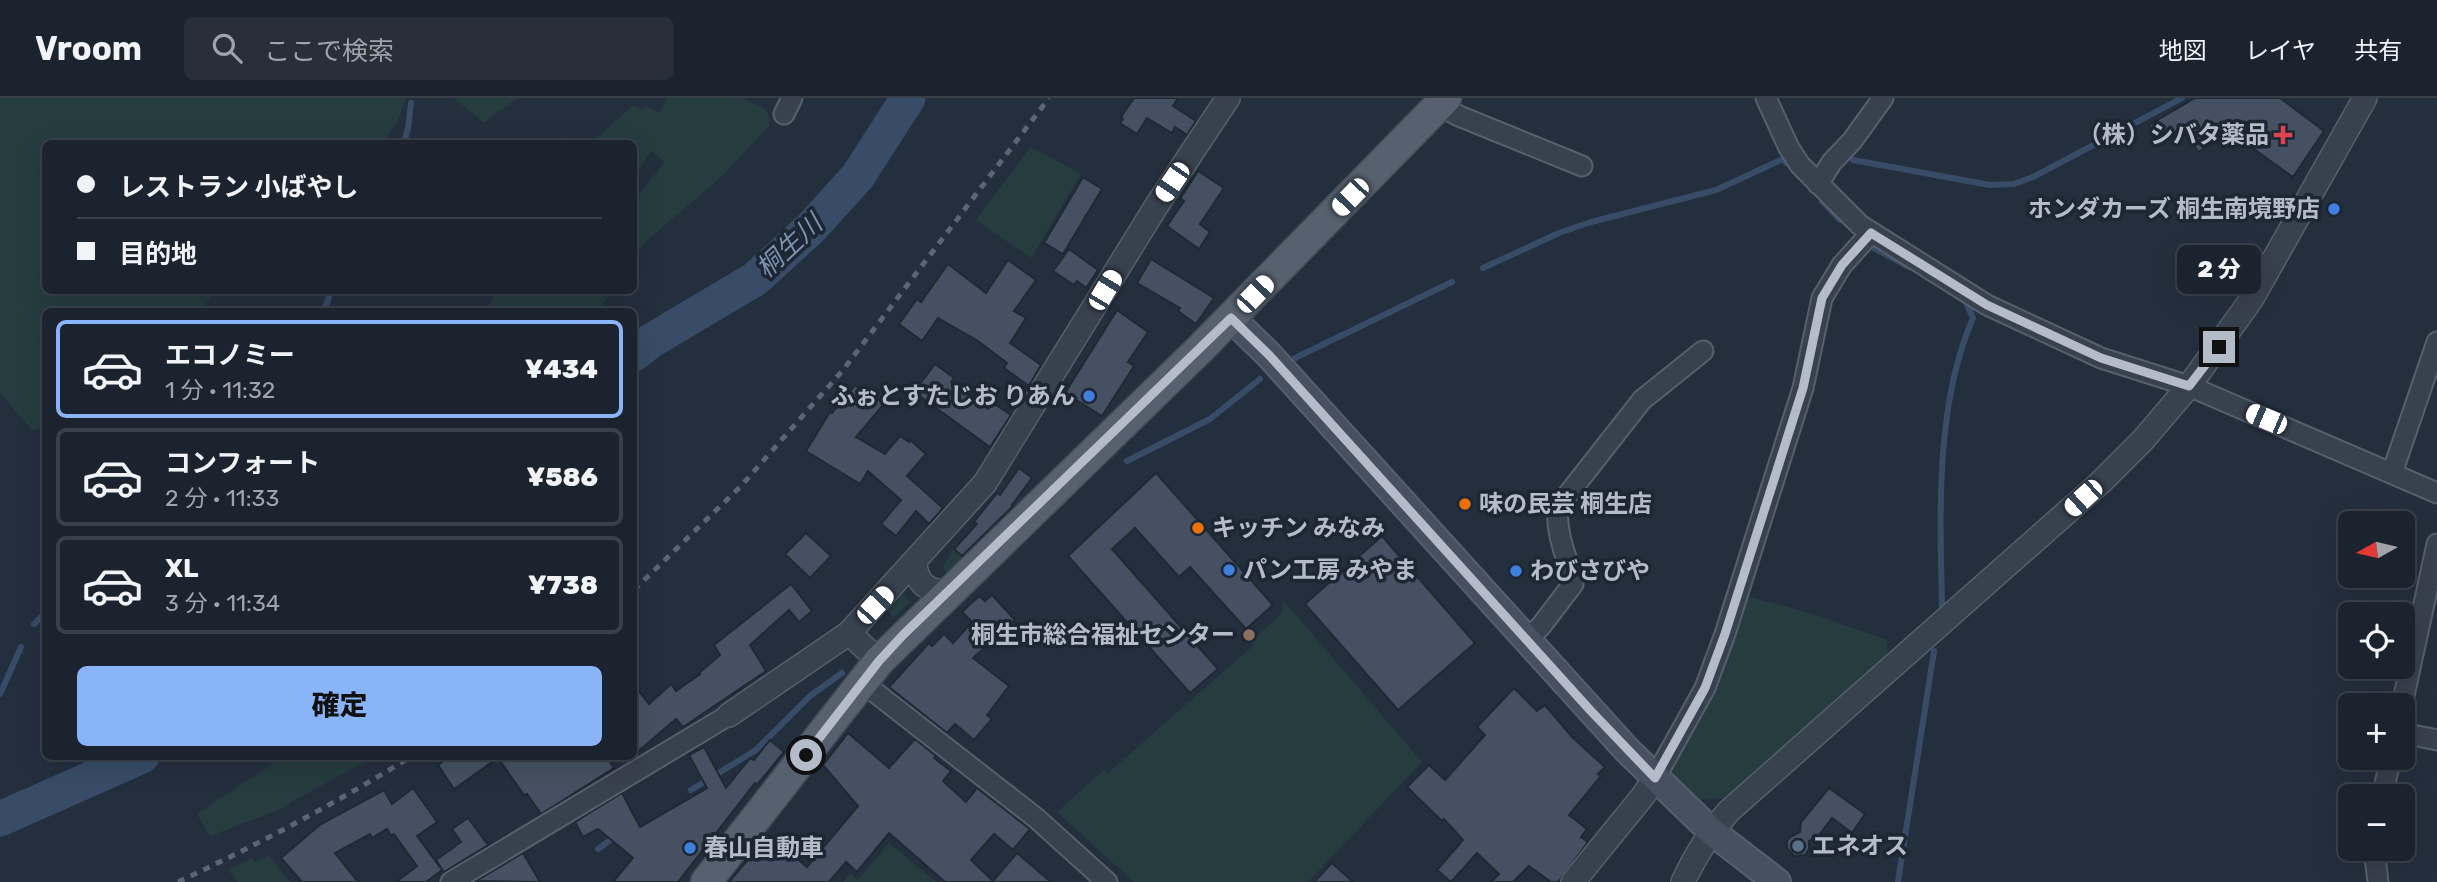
<!DOCTYPE html>
<html lang="ja">
<meta charset="utf-8">
<style>
:root{--surface:#1b232e;--page:#282f3a;--text:#f1f3f6;--muted:#a0a4aa;--line:#39404a;--accent:#8ab4f8}
body{margin:0;font-family:Rubik,"Noto Sans JP",sans-serif;background:var(--page);color:var(--text);height:100vh;display:flex;flex-direction:column;font-size:26px;white-space:nowrap}
*{box-sizing:border-box;margin:0}
p{font-size:23px;color:var(--muted)}
.icon{flex:none;width:38px;height:38px;fill:none;stroke:currentColor;stroke-width:2;stroke-linecap:round;stroke-linejoin:round}
.map{position:relative;flex:1;overflow:hidden}
.sheet{position:absolute;left:42px;top:210px;width:595px;height:452px;display:flex;flex-direction:column;background:var(--surface);border-radius:10px;box-shadow:0 7px 28px #0002,0 0 0 2px var(--line)}
.sheet>*{flex:none}
.guide{position:absolute;left:42px;top:42px;width:595px;height:154px;border-radius:10px;box-shadow:0 7px 28px #0002,0 0 0 2px var(--line);display:grid;align-content:center;height:154px;padding:0 35px;background:var(--surface)}
.needle{width:46px;rotate:262deg}
.tools{position:absolute;left:2338px;top:413px;display:grid;gap:14px}
.tools a{display:grid;place-items:center;width:77px;height:77px;border-radius:10px;background:var(--surface);box-shadow:0 7px 28px #0002,0 0 0 2px var(--line);font-size:35px}
.end{position:absolute;width:32px;height:32px;margin:-16px;border:9px solid #b4bcc9;background:#111;box-shadow:0 0 0 4px #111}
.from{border-radius:50%}
.bubble{position:absolute;height:49px;border-radius:10px;background:var(--surface);box-shadow:0 7px 28px #0002,0 0 0 2px var(--line);font-size:23px;font-weight:800;line-height:49px;text-align:center}
.car{position:absolute;width:21px;height:42px;margin:-21px -10px;border-radius:9px;box-shadow:0 0 5px 2px #0007;background:linear-gradient(#fff 24%,#345 0 40%,#fff 0 76%,#345 0 86%,#fff 0)}
.guide b{display:flex;align-items:center;gap:24px;height:66px;font-size:26px}
.guide b+b{border-top:2px solid var(--line)}
.guide i{width:18px;height:18px;background:var(--text)}
ul{padding:12px 0 0;list-style:none}
li{display:flex;align-items:center;gap:21px;height:98px;margin:0 14px 10px;padding:0 21px;border:4px solid var(--line);border-radius:10px}
li div{flex:1}
li b{display:block;font-size:26px}
li em{font-style:normal;font-weight:800}
li.selected{border-color:var(--accent)}
li>.icon{width:63px;height:63px;stroke-width:1.5}
.cta{display:flex;gap:14px;margin-top:auto;padding:14px 35px}
.cta a{flex:1;height:80px;border-radius:10px;background:var(--accent);color:#111;font-size:28px;font-weight:800;line-height:80px;text-align:center}
header{display:flex;align-items:center;gap:42px;box-sizing:border-box;height:98px;padding:0 35px;background:var(--surface);border-bottom:2px solid var(--line)}
header strong{font-size:33px}
nav{display:flex;gap:38px;margin-inline-start:auto;font-size:24px}
.search{width:490px;height:63px;background:var(--page);display:flex;align-items:center;gap:18px;box-sizing:border-box;padding:0 24px;border-radius:10px;color:var(--muted);font-size:26px}
.map>svg:first-child{display:block}
.green{fill:#263c3f}
.lines{fill:none;stroke-linecap:round;stroke-linejoin:round}
.stream{stroke:#394c67;stroke-width:6}
.river{stroke:#394c67;stroke-width:35}
.building{fill:#455162;stroke:#1f2835;stroke-width:2}
.minor-casing{stroke:#565f6c;stroke-width:23}
.tertiary-casing{stroke:#565f6c;stroke-width:26}
.secondary-casing{stroke:#565f6c;stroke-width:30}
.primary-casing{stroke:#414a57;stroke-width:33}
.minor{stroke:#38414e;stroke-width:19}
.tertiary{stroke:#38414e;stroke-width:23}
.secondary{stroke:#465061;stroke-width:26}
.primary{stroke:#56606e;stroke-width:30}
.rail{stroke:#5a6575;stroke-width:5;stroke-dasharray:7 7;stroke-linecap:butt}
.route{stroke:#b4bcc9;stroke-width:9}
.health-dot{fill:#e0444e;stroke:#1d2633;stroke-width:2.5}
.shop-dot{fill:#3f7fe0;stroke:#1d2633;stroke-width:2.5}
.food-dot{fill:#e8710a;stroke:#1d2633;stroke-width:2.5}
.education-dot{fill:#8d6e63;stroke:#1d2633;stroke-width:2.5}
.service-dot{fill:#5c6f8a;stroke:#1d2633;stroke-width:2.5}
.labels{text-anchor:middle;stroke-width:7;stroke-linejoin:round;paint-order:stroke}
.poi-label{font-size:24px;font-weight:bold;fill:#b4bcc9;stroke:#1d2633;text-anchor:start}
.water-label{font-size:26px;font-style:italic;fill:#7c92b1;stroke:#1d2633}
</style>
<header>
<strong>Vroom</strong>
<div class="search"><svg class="icon" aria-label="search" viewBox="0 0 24 24"><circle cx="10" cy="10" r="6"/><path d="M15 15l6 6"/></svg>ここで検索</div>
<nav><a>地図</a><a>レイヤ</a><a>共有</a></nav>
</header>
<div class="map">
<svg width="2437" height="784" viewBox="0 0 2437 784">
<rect width="100%" height="100%" fill="#242f3e"/>
<!-- green -->
<g class="green">
<polygon points="0,0 406,0 397,24 383,45 46,46 46,192 216,193 200,213 46,214 45,326 33,333 0,295"/>
<polygon points="453,0 518,0 484,24"/>
<polygon points="668,0 743,0 766,12 770,22 769,28 722,78 643,146 634,161 634,102 665,64 651,53 634,80 634,46 552,45 566,39 591,45 634,7 642,12 647,8 659,15"/>
<polygon points="1031,49 1081,76 1031,160 976,122"/>
<polygon points="496,193 496,192 613,193 597,213 486,213"/>
<polygon points="958,443 970,453 949,474 945,474 943,469"/>
<polygon points="903,496 910,504 894,519 886,512"/>
<polygon points="1740,496 1816,517 1887,542 1887,557 1726,700 1701,702 1670,675 1669,666"/>
<polygon points="1283,502 1422,664 1308,784 1134,784 1057,714 1104,672 1108,675 1254,547 1251,543 1281,516"/>
<polygon points="284,658 376,658 289,705 289,708 210,738 197,716"/>
<polygon points="889,745 936,784 843,784 851,775 858,782"/>
<polygon points="269,757 290,784 238,784 228,772 252,760 256,764"/>
</g>
<g class="lines">
<!-- stream -->
<g class="stream">
<polyline points="403,46 408,31 411,5"/>
<polyline points="1853,62 1990,87 2014,86 2033,79 2182,0"/>
<polyline points="1822,103 1840,122"/>
<polyline points="1874,150 1909,169"/>
<polyline points="1483,170 1559,135 1591,124 1716,92 1783,61 1786,65"/>
<polyline points="324,214 331,192"/>
<polyline points="1295,260 1452,184"/>
<polyline points="1127,363 1210,321 1260,281"/>
<path d="M 1942,509 C 1940,415 1935,308 1973,220 L 1965,202"/>
<polyline points="34,526 46,514"/>
<polyline points="0,596 21,549"/>
<polyline points="691,692 756,652 810,598 842,575"/>
<polyline points="598,751 613,740"/>
<polyline points="1898,784 1934,553"/>
</g>
<!-- river -->
<g class="river">
<polyline points="634,256 649,244 755,181 811,130 858,78 908,0"/>
<polyline points="0,721 142,658"/>
</g>
</g>
<!-- building -->
<g class="building">
<polygon points="1134,0 1178,0 1173,8 1196,23 1187,37 1175,29 1172,35 1147,20 1137,36 1120,25 1123,21 1121,19"/>
<polygon points="2195,0 2280,0 2324,33 2293,79 2230,34 2198,54 2186,32 2162,45 2149,27"/>
<polygon points="1198,73 1224,90 1200,126 1210,134 1199,151 1167,128 1184,103 1180,101"/>
<polygon points="1083,79 1102,91 1063,156 1044,145"/>
<polygon points="1069,151 1098,172 1086,190 1077,183 1074,187 1053,173"/>
<polygon points="1151,161 1214,200 1196,226 1178,213 1180,210 1137,185"/>
<polygon points="1008,162 1036,182 1014,213 1026,220 1010,245 1041,267 1029,288 1004,270 1007,265 978,243 938,220 922,243 899,226 917,201 921,204 948,166 986,195"/>
<polygon points="1117,212 1148,234 1128,264 1134,268 1102,318 1065,295"/>
<polygon points="935,266 954,280 951,284 988,311 993,305 1011,317 990,349 914,294"/>
<polygon points="855,287 862,293 865,290 884,306 856,339 885,356 900,338 909,344 910,342 926,356 907,378 943,410 929,426 916,413 896,438 881,426 901,402 868,373 860,386 806,353 830,314 832,315"/>
<polygon points="1019,370 1032,380 1012,407 1013,408 962,458 954,451 977,426 974,424 997,395 1000,397"/>
<polygon points="1156,375 1273,507 1246,531 1190,469 1179,479 1135,430 1112,451 1218,571 1190,595 1068,458"/>
<polygon points="806,435 831,458 810,480 785,456"/>
<polygon points="1382,438 1475,545 1398,612 1305,506"/>
<polygon points="791,486 812,513 799,524 789,512 750,547 766,573 683,629 676,621 634,657 634,587 649,606 671,586 676,593 700,576 699,575 720,557 714,547"/>
<polygon points="992,497 1015,522 973,560 1009,588 987,617 992,621 974,642 955,626 947,635 889,589 929,545 932,548 944,536 953,545 972,524 962,514 979,498 985,503"/>
<polygon points="1514,590 1537,613 1545,607 1572,639 1605,669 1598,676 1601,678 1569,717 1587,731 1581,739 1588,744 1558,784 1551,784 1529,768 1513,784 1491,784 1499,776 1477,755 1451,784 1437,772 1463,742 1444,721 1442,723 1407,689 1429,667 1445,682 1485,637 1477,629"/>
<polygon points="848,635 889,670 915,641 936,658 934,660 951,673 943,683 966,704 977,690 1030,731 1013,752 994,736 971,762 993,783 1017,755 1051,784 945,784 889,735 857,774 846,764 829,784 729,784 769,737 807,769 858,708 823,667"/>
<polygon points="770,642 784,654 757,687 755,685 678,784 613,784 633,760 598,731 583,739 575,724 622,695 640,729 707,690 689,657 704,649 726,690 750,660 754,662"/>
<polygon points="451,658 606,658 614,670 541,716 527,696 524,697 498,660 454,691 438,667"/>
<polygon points="413,690 437,724 417,738 442,772 426,784 396,784 417,768 394,736 391,738 387,731 372,740 370,736 335,755 358,784 302,784 281,760 321,726 384,692 392,706"/>
<polygon points="1829,690 1865,716 1852,735 1832,720 1819,737 1809,743 1809,751 1805,757 1794,758 1787,750 1787,743 1790,739 1800,734 1801,724"/>
<polygon points="468,720 488,747 444,774 436,762 461,744 452,731"/>
<polygon points="523,755 540,784 476,783"/>
<polygon points="1332,765 1353,784 1314,784"/>
</g>
<g class="lines">
<defs>
<g id="minor">
<polyline points="1766,0 1789,50 1800,67 1860,127 1987,207 2101,260 2189,288 2437,395"/>
<polyline points="1440,8 1459,18 1582,68"/>
<polyline points="784,16 792,0"/>
<polyline points="1818,86 1832,64 1852,43 1883,0"/>
<polyline points="2392,375 2437,244"/>
<path d="M 1527,541 L 1541,528 L 1573,486 C 1574,478 1571,472 1568,465 C 1562,449 1556,426 1558,409 L 1642,302 L 1703,253"/>
<polyline points="863,585 1036,720 1107,784"/>
<polyline points="2402,607 2437,446"/>
<polyline points="2403,635 2437,642"/>
<polyline points="1655,680 1705,590 1725,536 1803,290 1822,200 1842,167 1871,135"/>
<polyline points="2382,698 2391,660"/>
<polyline points="2374,751 2378,784"/>
<polyline points="451,784 729,617"/>
</g>
<g id="tertiary">
<path d="M 915,464 C 916,486 928,494 949,494"/>
<polyline points="849,535 879,563"/>
<polyline points="729,617 849,535 985,385 1157,107 1228,0"/>
<polyline points="1573,784 1643,698 1655,680"/>
<path d="M 1683,784 C 1695,758 1709,735 1729,713 L 2101,384 L 2143,342 L 2189,288 L 2251,202 L 2365,0"/>
</g>
<polyline id="secondary" points="1231,220 1269,257 1627,652 1711,733 1777,784"/>
<polyline id="primary" points="706,784 879,563 1200,251 1446,0"/>
</defs>
<!-- minor casing -->
<use href="#minor" class="minor-casing"/>
<!-- tertiary casing -->
<use href="#tertiary" class="tertiary-casing"/>
<!-- secondary casing -->
<use href="#secondary" class="secondary-casing"/>
<!-- primary casing -->
<use href="#primary" class="primary-casing"/>
<!-- minor -->
<use href="#minor" class="minor"/>
<!-- tertiary -->
<use href="#tertiary" class="tertiary"/>
<!-- secondary -->
<use href="#secondary" class="secondary"/>
<!-- primary -->
<use href="#primary" class="primary"/>
<!-- rail -->
<g class="rail">
<polyline points="634,492 741,388 843,272 1049,0"/>
<path d="M 178,784 C 259,746 336,705 412,658"/>
</g>
</g>
<g class="lines">
<!-- route -->
<polyline class="route" points="806,657 879,563 903,537 1231,220 1269,257 1590,612 1655,680 1705,590 1725,536 1803,290 1822,200 1842,167 1871,135 1987,207 2101,260 2189,288 2219,249"/>
</g>
<!-- markers -->
<path class="health-dot" d="M2279.5 26.5h7v7h7v7h-7v7h-7v-7h-7v-7h7z"/>
<g class="shop-dot">
<circle cx="2334" cy="111" r="7"/>
<circle cx="1089" cy="298" r="7"/>
<circle cx="1229" cy="472" r="7"/>
<circle cx="1516" cy="473" r="7"/>
<circle cx="690" cy="750" r="7"/>
</g>
<g class="food-dot">
<circle cx="1465" cy="406" r="7"/>
<circle cx="1198" cy="430" r="7"/>
</g>
<circle class="education-dot" cx="1249" cy="537" r="7"/>
<circle class="service-dot" cx="1798" cy="748" r="7"/>
<g class="labels">
<!-- poi labels -->
<g class="poi-label">
<text x="2269" y="45" text-anchor="end">（株）シバタ薬品</text>
<text x="2320" y="119" text-anchor="end">ホンダカーズ 桐生南境野店</text>
<text x="1075" y="306" text-anchor="end">ふぉとすたじお りあん</text>
<text x="1479" y="414">味の民芸 桐生店</text>
<text x="1212" y="438">キッチン みなみ</text>
<text x="1243" y="480">パン工房 みやま</text>
<text x="1530" y="481">わびさびや</text>
<text x="1235" y="545" text-anchor="end">桐生市総合福祉センター</text>
<text x="1812" y="756">エネオス</text>
<text x="704" y="758">春山自動車</text>
</g>
<!-- water labels -->
<g class="water-label">
<text transform="translate(789 148) rotate(-43)" y="9">桐生川</text>
</g>
</g>
</svg>
<div class="tools">
<a><svg class="needle" viewBox="-14 -14 28 28"><path d="M0-13l5 13h-10z" fill="#e53935"/><path d="M0 13l5-13h-10z" fill="#a0a4aa"/></svg></a>
<a><svg class="icon" aria-label="locate" viewBox="0 0 24 24"><circle cx="12" cy="12" r="6"/><path d="M12 2v4M12 18v4M2 12h4M18 12h4"/></svg></a>
<a>+</a>
<a>−</a>
</div>
<i class="end from" style="left:806px;top:657px"></i>
<i class="end" style="left:2219px;top:249px"></i>
<div class="bubble" style="left:2177px;top:147px;width:84px">2 分</div>
<i class="car" style="left:1172px;top:84px;rotate:214deg"></i>
<i class="car" style="left:1350px;top:99px;rotate:224deg"></i>
<i class="car" style="left:1105px;top:192px;rotate:31deg"></i>
<i class="car" style="left:1255px;top:196px;rotate:44deg"></i>
<i class="car" style="left:2266px;top:321px;rotate:293deg"></i>
<i class="car" style="left:2083px;top:400px;rotate:228deg"></i>
<i class="car" style="left:875px;top:507px;rotate:43deg"></i>
<div class="guide">
<b><i class="from"></i>レストラン 小ばやし</b>
<b><i></i>目的地</b>
</div>
<section class="sheet">
<ul>
<li class="selected"><svg class="icon" aria-label="car" viewBox="0 0 24 24"><path d="M5 17H2v-5l4-1 3-4h7l3 4 3 1v5h-3M9 17h6M6 11h13"/><circle cx="7" cy="17" r="2"/><circle cx="17" cy="17" r="2"/></svg><div><b>エコノミー</b><p>1 分 · 11:32</p></div><em>¥434</em></li>
<li><svg class="icon" aria-label="car" viewBox="0 0 24 24"><path d="M5 17H2v-5l4-1 3-4h7l3 4 3 1v5h-3M9 17h6M6 11h13"/><circle cx="7" cy="17" r="2"/><circle cx="17" cy="17" r="2"/></svg><div><b>コンフォート</b><p>2 分 · 11:33</p></div><em>¥586</em></li>
<li><svg class="icon" aria-label="car" viewBox="0 0 24 24"><path d="M5 17H2v-5l4-1 3-4h7l3 4 3 1v5h-3M9 17h6M6 11h13"/><circle cx="7" cy="17" r="2"/><circle cx="17" cy="17" r="2"/></svg><div><b>XL</b><p>3 分 · 11:34</p></div><em>¥738</em></li>
</ul>
<div class="cta"><a>確定</a></div>
</section>
</div>
